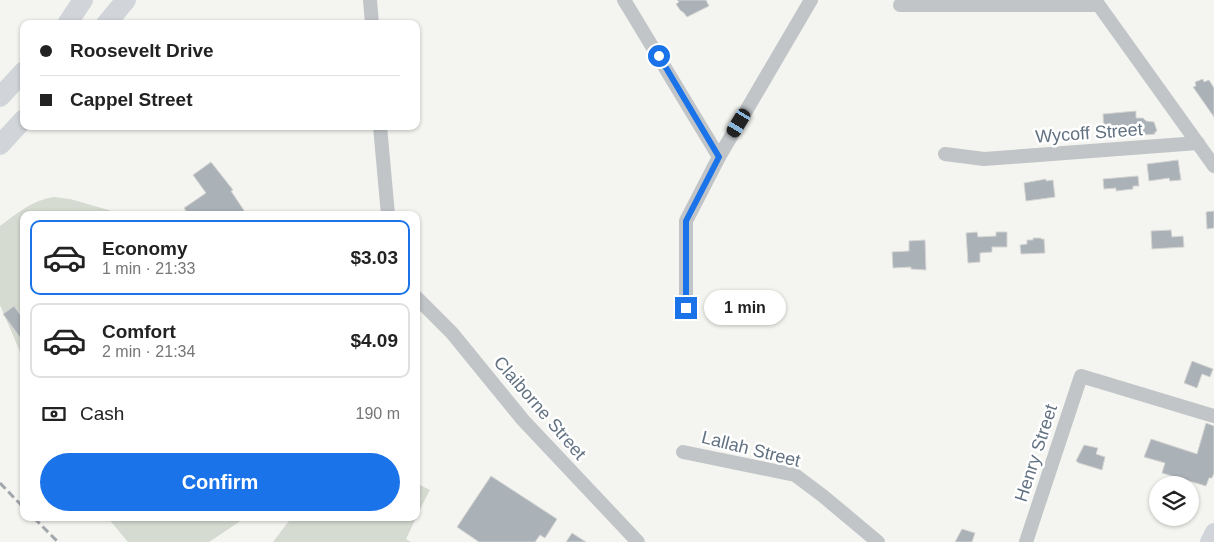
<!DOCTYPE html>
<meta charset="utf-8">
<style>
:root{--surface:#fff;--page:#f2f2f2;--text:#222;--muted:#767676;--line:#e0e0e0;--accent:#1a73e8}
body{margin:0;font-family:Arial,sans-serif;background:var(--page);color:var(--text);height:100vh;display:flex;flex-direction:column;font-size:19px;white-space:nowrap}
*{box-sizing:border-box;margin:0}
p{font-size:16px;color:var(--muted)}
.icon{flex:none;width:28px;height:28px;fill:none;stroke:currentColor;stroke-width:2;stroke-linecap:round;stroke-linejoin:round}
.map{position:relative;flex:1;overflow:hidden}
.details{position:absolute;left:20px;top:211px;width:400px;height:310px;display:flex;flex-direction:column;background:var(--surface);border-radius:10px;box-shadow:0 1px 4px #0004}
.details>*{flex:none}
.hud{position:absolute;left:20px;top:20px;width:400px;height:110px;border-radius:10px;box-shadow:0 1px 4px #0004;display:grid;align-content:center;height:110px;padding:0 20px;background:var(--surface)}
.tools{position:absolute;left:1149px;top:476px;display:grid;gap:10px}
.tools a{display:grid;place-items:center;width:50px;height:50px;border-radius:50%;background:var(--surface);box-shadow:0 1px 4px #0004;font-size:25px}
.end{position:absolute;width:22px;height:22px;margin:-11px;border:6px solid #1a73e8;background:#fff;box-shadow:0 0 0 2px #fff}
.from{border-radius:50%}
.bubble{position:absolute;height:35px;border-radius:18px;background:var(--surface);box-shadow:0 1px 4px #0004;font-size:16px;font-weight:700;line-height:35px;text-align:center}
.car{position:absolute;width:15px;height:30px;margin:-15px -8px;border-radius:6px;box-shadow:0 0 4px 1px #0007;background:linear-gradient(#222 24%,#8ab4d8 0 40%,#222 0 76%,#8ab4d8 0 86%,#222 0)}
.hud b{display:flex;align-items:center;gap:18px;height:48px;font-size:19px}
.hud b+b{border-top:1px solid var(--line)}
.hud i{width:12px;height:12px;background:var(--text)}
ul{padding:9px 0 0;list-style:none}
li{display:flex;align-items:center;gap:15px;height:75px;margin:0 10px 8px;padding:0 10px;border:2px solid var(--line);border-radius:10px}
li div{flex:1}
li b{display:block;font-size:19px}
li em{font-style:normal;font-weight:700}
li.selected{border-color:var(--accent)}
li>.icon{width:45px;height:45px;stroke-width:1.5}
.pay{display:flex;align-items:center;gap:12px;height:55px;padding:0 20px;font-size:19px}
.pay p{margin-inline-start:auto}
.cta{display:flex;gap:10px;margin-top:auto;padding:10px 20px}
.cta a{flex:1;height:58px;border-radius:30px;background:var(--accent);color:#fff;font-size:20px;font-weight:700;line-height:58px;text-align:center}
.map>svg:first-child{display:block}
.green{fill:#d5dbd1}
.building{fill:#aab1b7;stroke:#d5d5d3}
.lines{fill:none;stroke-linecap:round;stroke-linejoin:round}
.minor{stroke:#c1c5c8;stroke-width:14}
.major{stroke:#d1d5da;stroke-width:18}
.highway{stroke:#d1d5da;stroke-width:20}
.rail{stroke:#a2a7ad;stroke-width:3;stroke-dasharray:8 4;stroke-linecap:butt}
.route{stroke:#1a73e8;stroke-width:6}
.labels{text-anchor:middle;stroke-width:5;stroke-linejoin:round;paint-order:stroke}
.street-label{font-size:18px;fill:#637282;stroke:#fff}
</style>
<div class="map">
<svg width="1214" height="542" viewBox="0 0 1214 542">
<rect width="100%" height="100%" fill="#f4f4f0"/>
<!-- green -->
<g class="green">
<path d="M 54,197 L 70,199 L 126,215 L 24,215 L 24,361 L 0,305 L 0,226 C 17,213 33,200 54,197 Z"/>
<polygon points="416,483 430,490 416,517"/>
<polygon points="108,518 245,518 209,542 128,542"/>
<polygon points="297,518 416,518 406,539 411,542 273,542 289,521"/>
</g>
<!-- building -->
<g class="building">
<polygon points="677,0 706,0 709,6 687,17 684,13 680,10 676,4 679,2"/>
<polygon points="1203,79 1204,82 1209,80 1214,88 1214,117 1193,87 1196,86 1195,82"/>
<polygon points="1136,111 1136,118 1143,118 1146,121 1154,122 1157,131 1155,132 1155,134 1144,135 1144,132 1128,132 1128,134 1112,135 1112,137 1104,138 1103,114"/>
<polygon points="1178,160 1181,180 1170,181 1169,178 1149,181 1147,164"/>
<polygon points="211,162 233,190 231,191 247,215 189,215 184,208 206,193 193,175"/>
<polygon points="1138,176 1139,186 1133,186 1133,189 1116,191 1116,188 1104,189 1103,179"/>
<polygon points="1046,179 1046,181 1053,180 1055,197 1026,201 1024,183"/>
<polygon points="1214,211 1214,228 1207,229 1206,212"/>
<polygon points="1171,230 1172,237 1183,236 1184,247 1152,249 1151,231"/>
<polygon points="977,232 978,237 996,236 996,232 1007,232 1007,247 992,247 992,252 980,253 980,262 968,263 966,233"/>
<polygon points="1033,238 1041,238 1041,239 1044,239 1045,253 1021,254 1020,245 1027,244 1027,240 1033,240"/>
<polygon points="925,240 926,270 911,269 911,267 893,268 892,252 909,251 909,241"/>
<polygon points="14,306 24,320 24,343 3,314"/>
<polygon points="1192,361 1213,369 1210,377 1202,374 1197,388 1184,383"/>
<polygon points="1206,423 1214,426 1214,473 1212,478 1209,478 1206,486 1162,473 1165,463 1144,457 1151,439 1197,454"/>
<polygon points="1084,445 1098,448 1096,454 1105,457 1102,470 1079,463 1076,461"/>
<polygon points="491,476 557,519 545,538 540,535 535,542 479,542 457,527"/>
<polygon points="962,529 975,533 972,542 955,542"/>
<polygon points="572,533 586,542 566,542"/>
</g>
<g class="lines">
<!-- minor -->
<g class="minor">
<polyline points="370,0 372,24"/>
<polyline points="624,0 719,157"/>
<polyline points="1095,0 1214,166"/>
<polyline points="900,5 1098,5"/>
<polyline points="380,126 388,215"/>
<polyline points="945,154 984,159 1198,143"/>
<polyline points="416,297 452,333 523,420 638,542"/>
<polyline points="686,308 686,221 719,157 811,0"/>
<polyline points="683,452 795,475 823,496 878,542"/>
<polyline points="1026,542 1081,376 1214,416"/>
</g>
<!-- major -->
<polyline class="major" points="1209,542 1214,532"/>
<!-- highway -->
<g class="highway">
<polyline points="67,24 83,0"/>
<polyline points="106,24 126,0"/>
<polyline points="0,97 24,71"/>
<polyline points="0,145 24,119"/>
</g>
<!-- rail -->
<g class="rail">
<polyline points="0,483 24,508"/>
<polyline points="34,518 58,542"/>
</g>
</g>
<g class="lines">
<!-- route -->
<polyline class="route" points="659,56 719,157 686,221 686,308"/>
</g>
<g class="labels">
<!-- street labels -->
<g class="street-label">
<text transform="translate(1089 133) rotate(-4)" y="6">Wycoff Street</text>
<text transform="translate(540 408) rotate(49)" y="6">Claiborne Street</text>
<text transform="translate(751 449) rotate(14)" y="6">Lallah Street</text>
<text transform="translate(1036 453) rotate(-72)" y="6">Henry Street</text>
</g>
</g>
</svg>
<div class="tools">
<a><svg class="icon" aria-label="layers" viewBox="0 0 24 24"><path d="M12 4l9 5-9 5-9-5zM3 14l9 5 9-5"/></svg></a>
</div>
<i class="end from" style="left:659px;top:56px"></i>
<i class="end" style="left:686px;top:308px"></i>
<div class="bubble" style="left:704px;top:290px;width:82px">1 min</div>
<i class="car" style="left:739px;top:123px;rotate:211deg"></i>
<div class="hud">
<b><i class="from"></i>Roosevelt Drive</b>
<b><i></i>Cappel Street</b>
</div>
<section class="details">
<ul>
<li class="selected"><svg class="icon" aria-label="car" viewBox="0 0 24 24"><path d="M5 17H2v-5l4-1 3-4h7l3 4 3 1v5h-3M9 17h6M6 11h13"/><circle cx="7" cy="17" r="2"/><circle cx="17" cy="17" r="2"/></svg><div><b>Economy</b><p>1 min · 21:33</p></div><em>$3.03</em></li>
<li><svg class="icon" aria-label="car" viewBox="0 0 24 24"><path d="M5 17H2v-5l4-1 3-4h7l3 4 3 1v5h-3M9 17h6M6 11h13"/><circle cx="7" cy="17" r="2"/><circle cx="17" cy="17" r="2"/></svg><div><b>Comfort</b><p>2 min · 21:34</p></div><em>$4.09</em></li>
</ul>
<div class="pay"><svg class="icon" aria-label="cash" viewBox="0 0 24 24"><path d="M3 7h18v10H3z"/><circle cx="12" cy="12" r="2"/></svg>Cash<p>190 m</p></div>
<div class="cta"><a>Confirm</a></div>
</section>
</div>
